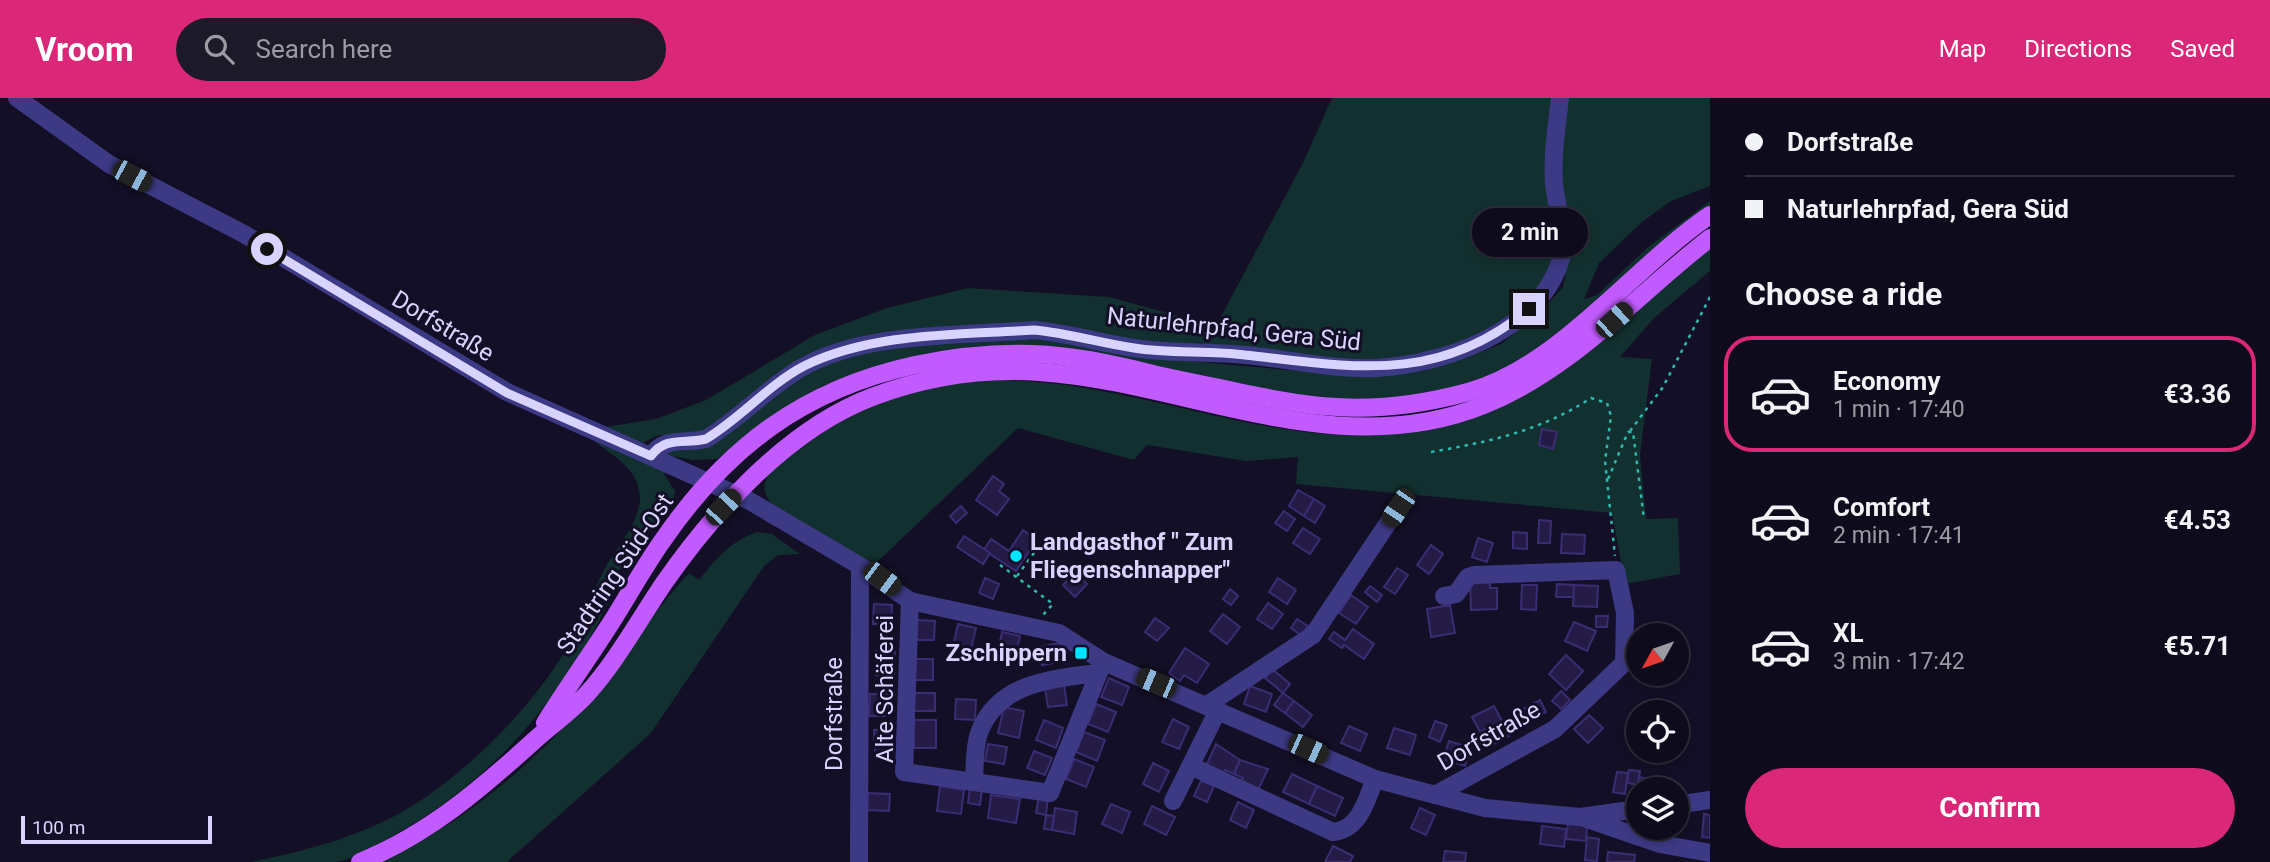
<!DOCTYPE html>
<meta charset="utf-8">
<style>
:root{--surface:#0e0b1c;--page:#1c1929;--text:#f1f3f6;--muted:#9b9ba3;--line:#2e2b3b;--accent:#db2777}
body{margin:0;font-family:Roboto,sans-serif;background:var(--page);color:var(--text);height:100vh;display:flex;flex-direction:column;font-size:26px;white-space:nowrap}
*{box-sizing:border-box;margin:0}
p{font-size:23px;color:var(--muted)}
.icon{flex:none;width:38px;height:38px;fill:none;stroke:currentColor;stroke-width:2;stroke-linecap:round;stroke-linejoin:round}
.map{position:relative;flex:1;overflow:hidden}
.side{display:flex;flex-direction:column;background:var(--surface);width:560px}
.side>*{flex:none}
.banner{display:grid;align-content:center;height:154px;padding:0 35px;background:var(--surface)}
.needle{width:46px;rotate:230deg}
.fabs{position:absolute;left:1626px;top:525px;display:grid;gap:14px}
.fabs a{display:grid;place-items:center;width:63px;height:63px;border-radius:50%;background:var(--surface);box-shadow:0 4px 10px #0003,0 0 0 2px var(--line);font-size:35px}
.scale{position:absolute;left:21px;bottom:18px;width:191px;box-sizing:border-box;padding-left:7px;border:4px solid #d9d4ff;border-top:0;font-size:19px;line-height:24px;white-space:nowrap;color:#d9d4ff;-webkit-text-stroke:5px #130f26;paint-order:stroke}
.end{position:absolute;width:32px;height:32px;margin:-16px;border:9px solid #d9d4ff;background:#111;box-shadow:0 0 0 4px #111}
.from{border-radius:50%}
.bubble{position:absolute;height:49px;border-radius:24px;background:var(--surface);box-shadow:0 4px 10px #0003,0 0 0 2px var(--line);font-size:23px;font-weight:700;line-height:49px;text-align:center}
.car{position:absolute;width:21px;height:42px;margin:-21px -10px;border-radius:9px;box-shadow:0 0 5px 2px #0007;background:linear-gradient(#222 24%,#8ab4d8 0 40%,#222 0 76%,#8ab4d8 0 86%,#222 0)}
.banner b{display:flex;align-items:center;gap:24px;height:66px;font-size:26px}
.banner b+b{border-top:2px solid var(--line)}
.banner i{width:18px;height:18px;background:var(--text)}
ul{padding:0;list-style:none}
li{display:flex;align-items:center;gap:21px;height:116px;margin:0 14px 10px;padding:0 21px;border:4px solid transparent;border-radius:28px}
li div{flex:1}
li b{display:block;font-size:26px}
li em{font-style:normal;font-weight:700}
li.on{border-color:var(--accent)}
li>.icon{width:63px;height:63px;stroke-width:1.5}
h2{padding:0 35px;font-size:32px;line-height:84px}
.action{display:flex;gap:14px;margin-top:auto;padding:14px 35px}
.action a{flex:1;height:80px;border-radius:42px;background:var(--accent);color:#fff;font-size:28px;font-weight:700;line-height:80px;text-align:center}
header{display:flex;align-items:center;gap:42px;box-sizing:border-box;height:98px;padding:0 35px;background:var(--accent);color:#fff}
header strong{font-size:33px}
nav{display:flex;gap:38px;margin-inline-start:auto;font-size:24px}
.search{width:490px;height:63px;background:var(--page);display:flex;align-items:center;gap:18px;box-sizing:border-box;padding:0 24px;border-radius:38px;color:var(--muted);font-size:26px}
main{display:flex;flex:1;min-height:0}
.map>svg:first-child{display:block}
.green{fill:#12302f}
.building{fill:#241b47;stroke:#3b2d73;stroke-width:2}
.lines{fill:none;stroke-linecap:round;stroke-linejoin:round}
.path{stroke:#2fb8b0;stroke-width:2.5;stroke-dasharray:3.5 5;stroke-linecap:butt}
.minor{stroke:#3d3a85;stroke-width:18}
.major{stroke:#c25bff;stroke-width:18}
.route{stroke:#d9d4ff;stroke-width:9}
.poi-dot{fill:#00e5ff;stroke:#130f26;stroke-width:2.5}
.labels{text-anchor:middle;stroke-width:6;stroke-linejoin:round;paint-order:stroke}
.street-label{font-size:24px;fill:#d9d4ff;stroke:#130f26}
.poi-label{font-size:24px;font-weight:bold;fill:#d9d4ff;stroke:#130f26;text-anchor:start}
</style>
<header>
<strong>Vroom</strong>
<div class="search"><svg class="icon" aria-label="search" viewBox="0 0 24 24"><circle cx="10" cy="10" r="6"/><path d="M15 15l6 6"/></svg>Search here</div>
<nav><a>Map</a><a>Directions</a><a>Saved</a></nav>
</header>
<main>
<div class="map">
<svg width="1710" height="764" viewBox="0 0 1710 764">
<rect width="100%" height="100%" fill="#130f26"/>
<!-- green -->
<g class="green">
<path d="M 1332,0 L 1555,0 C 1555,46 1566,166 1536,200 C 1518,220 1492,231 1468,241 C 1434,254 1412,261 1376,266 L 1106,240 L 863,241 L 705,334 L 656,338 L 639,347 L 599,330 L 656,321 L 706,302 L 815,237 L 887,210 L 968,190 L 1109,199 L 1216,228 L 1303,65 Z"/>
<polygon points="1565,0 1710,0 1710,88 1671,103 1642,124 1599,165 1584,201 1597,197 1647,150 1710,103 1710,110 1569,228 1524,259 1493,276 1435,296 1368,304 1294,299 1140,264 904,261 822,288 791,306 717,361 693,362 662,356 678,350 809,270 876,250 1035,238 1143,259 1365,279 1424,273 1471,258 1501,246 1540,215 1563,189 1573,138 1564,115 1558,58"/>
<path d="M 1710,151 L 1710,173 L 1655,219 L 1620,259 L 1652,261 L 1640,357 L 1646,421 L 1678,420 L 1680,476 L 1625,486 L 1612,415 L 1296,386 L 1298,359 L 1246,363 L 1147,347 L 1134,362 L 1018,330 L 874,467 L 773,407 C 762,395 762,386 771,372 C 805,347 838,321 878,305 C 1032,242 1185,329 1340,337 C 1370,338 1399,333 1429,327 C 1444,324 1461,323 1475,318 C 1569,285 1634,211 1710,151 Z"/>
<path d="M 594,343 L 667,373 L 664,376 L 675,393 L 673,405 L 627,460 L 609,488 L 614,492 C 569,594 493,683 394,737 C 377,747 356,761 336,764 C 309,764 278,764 251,764 C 310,752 368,737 420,703 C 481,662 538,602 575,537 C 587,518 592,494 603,474 C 614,452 641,424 640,398 C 638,370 613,358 594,343 Z"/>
<path d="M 757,434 L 772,436 L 800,456 L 778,457 L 764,468 L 651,635 L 507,764 L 378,764 C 450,733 518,680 571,621 C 612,574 647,522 689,475 L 699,482 C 717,460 729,444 757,434 Z"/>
</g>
<!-- building -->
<g class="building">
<polygon points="1542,331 1557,334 1553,351 1539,347"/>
<polygon points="993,378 1004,386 999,393 1009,401 997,417 976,402"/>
<polygon points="1298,392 1314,401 1304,418 1289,408"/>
<polygon points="1314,401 1325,408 1315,425 1304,418"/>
<polygon points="961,408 967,415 956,425 950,418"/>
<polygon points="1284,413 1295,421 1287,433 1275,425"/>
<polygon points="1539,422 1551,423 1550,445 1538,445"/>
<polygon points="1303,430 1320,441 1310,456 1293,445"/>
<polygon points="1023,432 1037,441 1016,473 984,452 991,441 1009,453"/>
<polygon points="1513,434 1527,435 1527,451 1513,450"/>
<polygon points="1562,436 1585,437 1584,456 1561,455"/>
<polygon points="964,438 990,455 983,466 957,449"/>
<polygon points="1478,440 1493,445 1487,464 1472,459"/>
<polygon points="1431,447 1443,456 1429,476 1417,467"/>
<polygon points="1397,470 1408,477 1395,496 1384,489"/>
<polygon points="1075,474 1087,486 1075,499 1063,487"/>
<polygon points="985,480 999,486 993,501 979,495"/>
<polygon points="1278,480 1296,492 1287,506 1269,494"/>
<polygon points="1490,481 1490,490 1497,490 1497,511 1471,512 1470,482"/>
<polygon points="1557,486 1574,487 1574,499 1556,499"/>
<polygon points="1522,487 1537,487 1536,512 1521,511"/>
<polygon points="1574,487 1598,488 1597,509 1573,508"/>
<polygon points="1370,488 1382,497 1377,504 1365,494"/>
<polygon points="1230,491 1238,498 1231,507 1223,501"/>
<polygon points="1351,497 1368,509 1356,526 1339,515"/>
<polygon points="1268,505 1283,516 1272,531 1257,521"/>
<polygon points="874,506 892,507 891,526 873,526"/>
<polygon points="1450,507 1455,535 1431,539 1427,511"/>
<polygon points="1223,516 1240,529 1227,546 1210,533"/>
<polygon points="1596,518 1608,518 1607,529 1596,529"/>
<polygon points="1155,520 1169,530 1157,543 1145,534"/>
<polygon points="1297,521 1308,528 1302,538 1291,530"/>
<polygon points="917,522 935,523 934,542 916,542"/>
<polygon points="1574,524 1596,533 1587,553 1565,543"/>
<polygon points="958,526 976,530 971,551 953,548"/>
<polygon points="1353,531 1374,546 1364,561 1344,547 1342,550 1329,541 1334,534 1345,542"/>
<polygon points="1002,534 1020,538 1016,557 998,553"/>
<polygon points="1060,545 1064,563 1042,567 1039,549"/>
<polygon points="1185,550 1209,566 1197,585 1184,577 1180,583 1169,575"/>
<polygon points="876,553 895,554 894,578 876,577"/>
<polygon points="1566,557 1583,573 1566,592 1549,576"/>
<rect x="913" y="561" width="20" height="21"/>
<polygon points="1272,571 1290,586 1283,595 1265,580"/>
<polygon points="1109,580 1129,589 1122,607 1101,599"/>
<polygon points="1064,587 1067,607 1048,609 1045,590"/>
<polygon points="1250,588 1272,596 1266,614 1244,606"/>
<polygon points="1561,593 1570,602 1561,611 1552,603"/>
<polygon points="913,595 935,595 935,613 914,613"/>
<polygon points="1283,595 1294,603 1285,615 1274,607"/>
<polygon points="870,596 889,596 888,618 869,618"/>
<polygon points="956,601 976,602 975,622 955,621"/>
<polygon points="1540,602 1546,614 1526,625 1519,613"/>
<polygon points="1294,603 1312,617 1303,629 1285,615"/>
<polygon points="1096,606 1116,614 1108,634 1088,626"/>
<polygon points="1494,608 1502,623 1480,634 1472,619"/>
<polygon points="1004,609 1024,613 1019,640 998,635"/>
<polygon points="1589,617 1603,630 1588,645 1574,631"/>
<polygon points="1173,621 1189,629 1179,651 1162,644"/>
<rect x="914" y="622" width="22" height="28"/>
<polygon points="1044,622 1063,630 1056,650 1036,642"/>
<polygon points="1435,623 1447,627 1440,644 1429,639"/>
<polygon points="1502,623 1509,638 1488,649 1480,634"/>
<polygon points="1349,628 1367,636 1360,653 1341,645"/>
<polygon points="1394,630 1416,637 1410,657 1387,650"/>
<polygon points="891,631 892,654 875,654 874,632"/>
<polygon points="1084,634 1105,642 1097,663 1076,654"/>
<polygon points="1449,643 1471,650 1465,668 1443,661"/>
<polygon points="988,646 1007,649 1004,666 985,663"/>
<polygon points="1216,646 1240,662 1234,676 1225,672 1223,676 1206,668"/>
<polygon points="1034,653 1052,660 1045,677 1027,670"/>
<polygon points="1074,661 1094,669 1086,689 1066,681"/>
<polygon points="1240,662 1268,671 1258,692 1241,685 1243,680 1234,676"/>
<polygon points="1153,665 1169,673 1159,694 1143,686"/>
<polygon points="1629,672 1640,673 1638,687 1627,685"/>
<polygon points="1617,674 1628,675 1625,696 1613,694"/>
<polygon points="1292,676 1317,688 1309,706 1283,694"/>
<polygon points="1639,679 1650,681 1648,691 1638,691 1638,697 1636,696"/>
<polygon points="1201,683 1214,688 1207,704 1194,698"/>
<polygon points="940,688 964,692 961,716 937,713"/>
<polygon points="1317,688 1343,700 1335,718 1309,706"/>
<polygon points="970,690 982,692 980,707 968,705"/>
<polygon points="868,695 890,696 889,713 867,712"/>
<polygon points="991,697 1020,701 1016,725 988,720"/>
<polygon points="1039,697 1048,698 1046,717 1036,715"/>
<polygon points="1238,704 1254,712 1246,730 1230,722"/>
<polygon points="1111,706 1130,714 1122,735 1102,726"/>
<polygon points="1152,708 1175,719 1166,737 1144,726"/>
<polygon points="1055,710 1077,714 1074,736 1052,732"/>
<polygon points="1420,710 1435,717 1426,737 1411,730"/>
<polygon points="1704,716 1710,717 1710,740 1702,739"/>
<polygon points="1046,717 1054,718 1052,732 1044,731"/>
<polygon points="1568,725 1587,728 1586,743 1566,741"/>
<polygon points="1542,728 1566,731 1564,749 1540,746"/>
<polygon points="1587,739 1599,741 1597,763 1585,762"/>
<polygon points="1333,748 1353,758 1350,764 1325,764"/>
<polygon points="1445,753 1466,755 1465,764 1443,764"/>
<polygon points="1608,754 1635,757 1634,764 1607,764"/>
</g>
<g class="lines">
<!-- path -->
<g class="path">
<polyline points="1630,333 1663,289 1710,199"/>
<path d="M 1431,354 C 1488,344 1541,333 1591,300 L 1607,305 L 1611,318 L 1605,363 L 1615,458"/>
<polyline points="1608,381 1628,334 1633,334 1644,421"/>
<polyline points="1000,467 1053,506 1043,517"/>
<polyline points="1017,478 1039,448"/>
</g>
<!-- minor -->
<g class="minor">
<polyline points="17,0 109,66 244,136 507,294 748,402 860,468 910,503 1059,535 1104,564 1375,681 1485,710 1580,719 1638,711"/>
<path d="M 651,358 C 665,338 684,346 706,341 C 740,320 767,290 801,270 C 866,233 962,238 1034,232 C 1068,235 1100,245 1134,250 C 1170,256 1208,253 1245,257 C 1289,261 1333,272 1377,270 C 1445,266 1537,234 1560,164 C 1568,138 1556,110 1554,85 C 1552,56 1557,28 1560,0"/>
<path d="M 910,503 L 904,674 L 974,684 C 975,669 974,649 979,635 C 998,584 1052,581 1098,575"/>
<polyline points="1207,607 1313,537 1398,410"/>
<path d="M 1191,668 L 1333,734 C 1360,731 1366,703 1375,681"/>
<polyline points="974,684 1050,695 1102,567"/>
<polyline points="1435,697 1555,631 1624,565 1625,515 1616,472 1474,477 1468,479 1456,496 1444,498"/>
<polyline points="1173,703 1218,612"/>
<polyline points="1676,707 1710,702"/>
<polyline points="1587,721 1660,746 1710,755"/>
<polyline points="859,764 860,468"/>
</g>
<!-- major -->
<g class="major">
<path d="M 545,625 C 565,593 587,562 607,531 C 626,502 643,470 663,442 C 727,349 804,291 915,267 C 968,256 1022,252 1075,260 C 1107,264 1140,273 1171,280 C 1285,303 1351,326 1468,294 C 1562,267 1631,171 1710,117"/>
<path d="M 360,764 C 429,736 482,690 537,640 C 553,626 571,613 586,597 C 616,564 639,522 664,485 C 715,412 788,331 872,299 C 925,279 983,270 1039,274 C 1187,284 1336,367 1484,307 C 1573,271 1635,198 1710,140"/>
</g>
</g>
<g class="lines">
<!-- route -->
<path class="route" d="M 267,151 L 507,295 L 651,358 C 665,338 684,346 706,341 C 741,320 768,287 804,268 C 873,234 959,237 1034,232 C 1068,235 1100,245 1134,250 C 1170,256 1208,252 1245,257 C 1352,269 1438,287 1529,211"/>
</g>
<!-- markers -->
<g class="poi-dot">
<circle cx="1016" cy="458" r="7"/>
<rect x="1074" y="548" width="14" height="14" rx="3.5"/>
</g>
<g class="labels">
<!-- street labels -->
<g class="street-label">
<text transform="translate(443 228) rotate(31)" y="8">Dorfstraße</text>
<text transform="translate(1234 231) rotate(6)" y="8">Naturlehrpfad, Gera Süd</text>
<text transform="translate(615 476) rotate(-56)" y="8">Stadtring Süd-Ost</text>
<text transform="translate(885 591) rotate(-90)" y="8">Alte Schäferei</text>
<text transform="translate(834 616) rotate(-90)" y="8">Dorfstraße</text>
<text transform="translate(1489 638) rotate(-30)" y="8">Dorfstraße</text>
</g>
<!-- poi labels -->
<g class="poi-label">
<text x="1030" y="452">Landgasthof " Zum<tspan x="1030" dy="28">Fliegenschnapper"</tspan></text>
<text x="1067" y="563" text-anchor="end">Zschippern</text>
</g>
</g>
</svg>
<div class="fabs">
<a><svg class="needle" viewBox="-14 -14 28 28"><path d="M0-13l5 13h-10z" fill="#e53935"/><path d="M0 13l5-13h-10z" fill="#9b9ba3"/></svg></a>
<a><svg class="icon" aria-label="locate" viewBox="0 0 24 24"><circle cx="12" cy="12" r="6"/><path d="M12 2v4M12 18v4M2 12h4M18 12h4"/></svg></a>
<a><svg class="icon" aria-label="layers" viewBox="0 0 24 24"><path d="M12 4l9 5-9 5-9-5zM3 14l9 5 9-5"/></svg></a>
</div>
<div class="scale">100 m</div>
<i class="end from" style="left:267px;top:151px"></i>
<i class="end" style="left:1529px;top:211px"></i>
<div class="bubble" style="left:1472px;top:110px;width:116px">2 min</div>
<i class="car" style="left:132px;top:78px;rotate:118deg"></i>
<i class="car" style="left:1614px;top:222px;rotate:48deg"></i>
<i class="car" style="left:723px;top:409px;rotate:43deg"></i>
<i class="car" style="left:1398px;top:410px;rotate:214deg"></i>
<i class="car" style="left:882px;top:481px;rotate:127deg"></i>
<i class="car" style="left:1156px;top:585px;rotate:293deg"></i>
<i class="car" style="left:1308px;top:651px;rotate:114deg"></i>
</div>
<section class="side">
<div class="banner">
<b><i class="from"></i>Dorfstraße</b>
<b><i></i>Naturlehrpfad, Gera Süd</b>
</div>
<h2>Choose a ride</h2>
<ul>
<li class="on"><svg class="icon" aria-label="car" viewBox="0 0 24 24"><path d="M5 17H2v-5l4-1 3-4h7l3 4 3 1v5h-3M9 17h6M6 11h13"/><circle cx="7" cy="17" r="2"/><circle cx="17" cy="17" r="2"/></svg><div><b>Economy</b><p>1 min · 17:40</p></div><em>€3.36</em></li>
<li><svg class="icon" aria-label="car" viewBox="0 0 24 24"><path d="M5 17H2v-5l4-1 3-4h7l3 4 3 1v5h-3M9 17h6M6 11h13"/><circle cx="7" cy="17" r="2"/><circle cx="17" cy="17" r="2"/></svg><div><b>Comfort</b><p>2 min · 17:41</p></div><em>€4.53</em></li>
<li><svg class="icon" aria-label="car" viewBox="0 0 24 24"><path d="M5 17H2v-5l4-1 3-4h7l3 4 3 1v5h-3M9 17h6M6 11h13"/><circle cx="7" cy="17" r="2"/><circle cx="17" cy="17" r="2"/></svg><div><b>XL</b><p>3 min · 17:42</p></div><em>€5.71</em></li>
</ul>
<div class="action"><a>Confirm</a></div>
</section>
</main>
